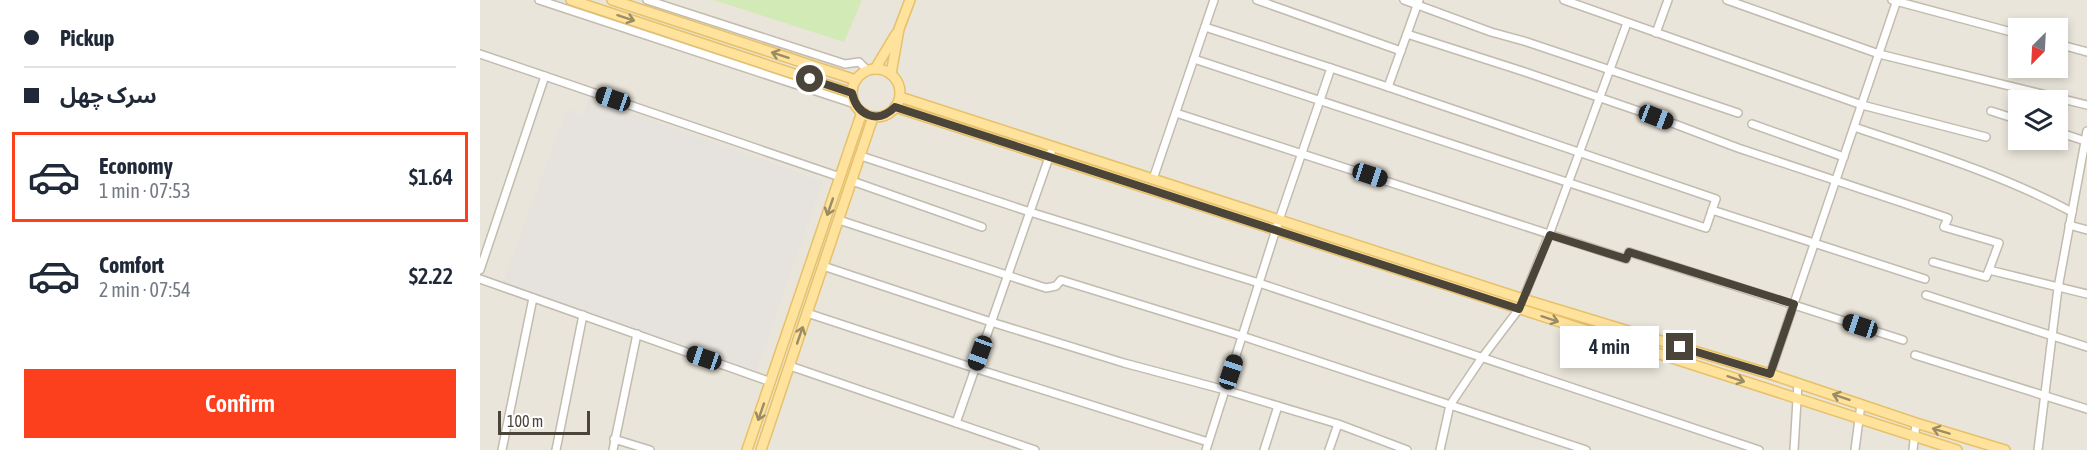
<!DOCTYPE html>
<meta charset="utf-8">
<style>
:root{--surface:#fff;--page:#f2f2f3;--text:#1f2937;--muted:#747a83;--line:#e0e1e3;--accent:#fc3f1d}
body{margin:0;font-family:"Asap Condensed","Noto Sans Arabic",sans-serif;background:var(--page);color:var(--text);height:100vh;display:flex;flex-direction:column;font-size:22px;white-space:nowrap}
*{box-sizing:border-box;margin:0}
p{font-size:20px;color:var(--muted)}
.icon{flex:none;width:33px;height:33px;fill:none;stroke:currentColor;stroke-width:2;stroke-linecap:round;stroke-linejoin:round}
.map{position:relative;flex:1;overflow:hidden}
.sheet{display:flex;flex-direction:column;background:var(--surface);width:480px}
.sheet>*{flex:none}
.banner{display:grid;align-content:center;height:132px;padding:0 24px;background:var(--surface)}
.needle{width:39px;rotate:204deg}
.controls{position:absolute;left:1528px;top:18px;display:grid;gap:12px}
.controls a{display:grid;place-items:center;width:60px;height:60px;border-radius:0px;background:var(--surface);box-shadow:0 3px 9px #0003;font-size:30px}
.scale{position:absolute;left:18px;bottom:15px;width:92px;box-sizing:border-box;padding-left:6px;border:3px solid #4b4439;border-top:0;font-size:16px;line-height:21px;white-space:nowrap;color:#4b4439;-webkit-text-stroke:4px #fff;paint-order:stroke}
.end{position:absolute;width:27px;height:27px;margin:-14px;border:8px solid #4b4439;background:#fff;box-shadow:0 0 0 3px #fff}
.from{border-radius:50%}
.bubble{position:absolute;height:42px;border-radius:0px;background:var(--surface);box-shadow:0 3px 9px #0003;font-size:20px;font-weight:600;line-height:42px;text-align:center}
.car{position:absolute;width:18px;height:36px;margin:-18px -9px;border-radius:8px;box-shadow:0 0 4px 2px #0007;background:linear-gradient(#222 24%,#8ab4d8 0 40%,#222 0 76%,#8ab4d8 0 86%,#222 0)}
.banner b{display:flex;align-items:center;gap:21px;height:57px;font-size:22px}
.banner b+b{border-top:2px solid var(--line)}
.banner i{width:15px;height:15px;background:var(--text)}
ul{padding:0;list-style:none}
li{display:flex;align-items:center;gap:18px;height:90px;margin:0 12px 9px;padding:0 12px;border:3px solid transparent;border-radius:0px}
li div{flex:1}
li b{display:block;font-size:22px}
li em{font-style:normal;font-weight:600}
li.current{border-color:var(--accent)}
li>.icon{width:54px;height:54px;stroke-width:1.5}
.primary-button{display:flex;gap:12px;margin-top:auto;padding:12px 24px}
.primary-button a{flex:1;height:69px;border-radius:0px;background:var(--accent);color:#fff;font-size:24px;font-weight:600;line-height:69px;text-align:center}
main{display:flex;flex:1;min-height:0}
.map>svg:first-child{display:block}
.residential{fill:#eae5da;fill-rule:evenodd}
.industrial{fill:#e6e2dd}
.green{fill:#d2eab5}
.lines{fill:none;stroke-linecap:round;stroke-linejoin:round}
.minor-casing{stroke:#c2bbae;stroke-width:10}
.major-casing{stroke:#e6c16a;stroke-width:12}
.minor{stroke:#fff;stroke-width:7}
.major{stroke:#ffe39c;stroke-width:9}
.oneway{stroke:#9c8c66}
.route{stroke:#4b4439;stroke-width:8}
</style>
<main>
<section class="sheet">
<div class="banner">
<b><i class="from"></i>Pickup</b>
<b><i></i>سرک چهل</b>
</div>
<ul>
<li class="current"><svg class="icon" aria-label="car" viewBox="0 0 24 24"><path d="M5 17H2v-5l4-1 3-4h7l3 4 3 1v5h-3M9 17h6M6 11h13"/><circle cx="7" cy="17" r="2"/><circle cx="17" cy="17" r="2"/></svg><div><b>Economy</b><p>1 min · 07:53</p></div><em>$1.64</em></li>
<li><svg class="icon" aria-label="car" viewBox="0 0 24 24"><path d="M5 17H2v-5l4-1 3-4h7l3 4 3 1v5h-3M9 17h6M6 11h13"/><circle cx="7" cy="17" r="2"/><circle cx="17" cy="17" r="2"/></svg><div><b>Comfort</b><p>2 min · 07:54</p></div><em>$2.22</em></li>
</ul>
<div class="primary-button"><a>Confirm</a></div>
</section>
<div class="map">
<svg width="1607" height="450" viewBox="0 0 1607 450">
<rect width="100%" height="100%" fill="#f6f3ec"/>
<!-- residential -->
<path class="residential" d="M 0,0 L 1607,0 L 1607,450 L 0,450 ZM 1539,28 L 1578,28 L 1578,68 L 1539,68 ZM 1539,100 L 1578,100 L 1578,140 L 1539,140 Z"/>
<!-- industrial -->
<polygon class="industrial" points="109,98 343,181 276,372 23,282 87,109 103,115"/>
<!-- green -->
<polygon class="green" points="234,0 382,0 364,42"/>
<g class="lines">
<defs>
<g id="minor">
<polyline points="59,0 375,104"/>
<polyline points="167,0 365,64 379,62 387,70"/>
<polyline points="777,0 921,51"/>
<polyline points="924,0 1011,32 1047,42 1258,113"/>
<polyline points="1084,0 1382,105 1506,137"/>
<polyline points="1247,0 1399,54 1607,105"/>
<polyline points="1412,0 1539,34"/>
<polyline points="725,27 851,68"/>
<polyline points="1176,33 1188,0"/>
<polyline points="927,34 1045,72 1176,117 1258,148 1468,218 1464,227 1519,243 1509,270 1607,294"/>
<polyline points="1578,44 1607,52"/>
<polyline points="0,54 360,177"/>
<polyline points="714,59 1226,228 1232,210"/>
<polyline points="908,87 1236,199 1232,210 1445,279"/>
<polyline points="1511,111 1539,120"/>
<polyline points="696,113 1146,259 1149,252 1423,340"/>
<polyline points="1272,124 1364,157"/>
<path d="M 1374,127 C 1448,152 1523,175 1592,212"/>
<polyline points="1578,132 1605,141"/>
<polyline points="381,156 550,212 779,283 1279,450"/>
<polyline points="673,179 734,0"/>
<polyline points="372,181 502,227"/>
<polyline points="359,220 566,288 576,286 581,280 762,336 1106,450"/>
<polyline points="1589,225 1607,230"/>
<polyline points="1453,262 1506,277 1509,270"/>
<polyline points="343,266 511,322 644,363 745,390 858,424 927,450"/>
<polyline points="0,270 65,76"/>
<polyline points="0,279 291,382"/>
<polyline points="1446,295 1607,347"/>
<polyline points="327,313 494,368 728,442"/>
<polyline points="1435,355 1607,409"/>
<polyline points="310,366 555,450"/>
<polyline points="1290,374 1417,0"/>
<polyline points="476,423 573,146"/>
<polyline points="134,439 170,450"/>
<polyline points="22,450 53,298"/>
<polyline points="76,450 103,315"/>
<polyline points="133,450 157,334"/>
<polyline points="726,450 799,220 851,68 908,87 939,0"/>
<polyline points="784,450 798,406"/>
<polyline points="849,450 858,424"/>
<polyline points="960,450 970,405 1001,359 1039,309 1043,299 1069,235 1147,23"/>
<polyline points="1314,450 1318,383"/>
<polyline points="1375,450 1381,404"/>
<polyline points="1433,450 1436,423"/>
<polyline points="1558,450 1578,288 1607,131"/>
</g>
<g id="major">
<polyline points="91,0 372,93"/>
<polyline points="132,0 376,80"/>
<polyline points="395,69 416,34"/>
<circle cx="396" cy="93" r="24"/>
<polyline points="411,74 419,29 430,0"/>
<polyline points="420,97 1043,299 1290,374 1436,423 1525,450"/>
<polyline points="415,107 1477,450"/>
<polyline points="267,450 382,112"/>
<polyline points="281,450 393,117"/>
</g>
</defs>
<!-- minor casing -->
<use href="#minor" class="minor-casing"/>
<!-- major casing -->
<use href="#major" class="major-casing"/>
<!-- minor -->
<use href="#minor" class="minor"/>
<!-- major -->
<use href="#major" class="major"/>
</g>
<!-- one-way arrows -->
<defs><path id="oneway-shaft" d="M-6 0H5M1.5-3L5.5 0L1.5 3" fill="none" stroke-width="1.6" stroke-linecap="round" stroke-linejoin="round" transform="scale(1.5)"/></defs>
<g class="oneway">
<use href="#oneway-shaft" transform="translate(146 18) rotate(18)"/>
<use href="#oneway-shaft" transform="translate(300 55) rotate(-162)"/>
<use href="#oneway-shaft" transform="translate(350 207) rotate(109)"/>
<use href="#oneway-shaft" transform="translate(1070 319) rotate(18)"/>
<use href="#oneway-shaft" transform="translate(320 335) rotate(-71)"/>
<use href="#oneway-shaft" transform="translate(1256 379) rotate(18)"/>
<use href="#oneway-shaft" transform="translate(1361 397) rotate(-161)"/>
<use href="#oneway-shaft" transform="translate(281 412) rotate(109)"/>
<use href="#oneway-shaft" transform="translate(1461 431) rotate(-163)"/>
</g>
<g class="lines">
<!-- route -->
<path class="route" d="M 330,79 L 372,93 C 377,115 397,125 415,107 L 1039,309 L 1070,235 L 1146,259 L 1149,252 L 1314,304 L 1290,374 L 1200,347"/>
</g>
</svg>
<div class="controls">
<a><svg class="needle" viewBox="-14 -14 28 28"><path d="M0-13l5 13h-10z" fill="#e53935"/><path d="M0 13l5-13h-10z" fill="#747a83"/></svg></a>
<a><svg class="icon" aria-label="layers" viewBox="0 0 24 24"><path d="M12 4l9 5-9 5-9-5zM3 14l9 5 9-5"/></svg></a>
</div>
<div class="scale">100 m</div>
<i class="end from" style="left:330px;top:79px"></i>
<i class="end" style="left:1200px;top:347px"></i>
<div class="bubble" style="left:1080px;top:326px;width:99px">4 min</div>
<i class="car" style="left:133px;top:99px;rotate:289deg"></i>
<i class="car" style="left:1176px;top:117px;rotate:111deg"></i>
<i class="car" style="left:890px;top:175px;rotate:108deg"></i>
<i class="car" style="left:1380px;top:326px;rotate:288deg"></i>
<i class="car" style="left:500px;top:353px;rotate:200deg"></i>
<i class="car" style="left:224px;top:358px;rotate:289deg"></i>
<i class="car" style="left:751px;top:372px;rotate:18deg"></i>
</div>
</main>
